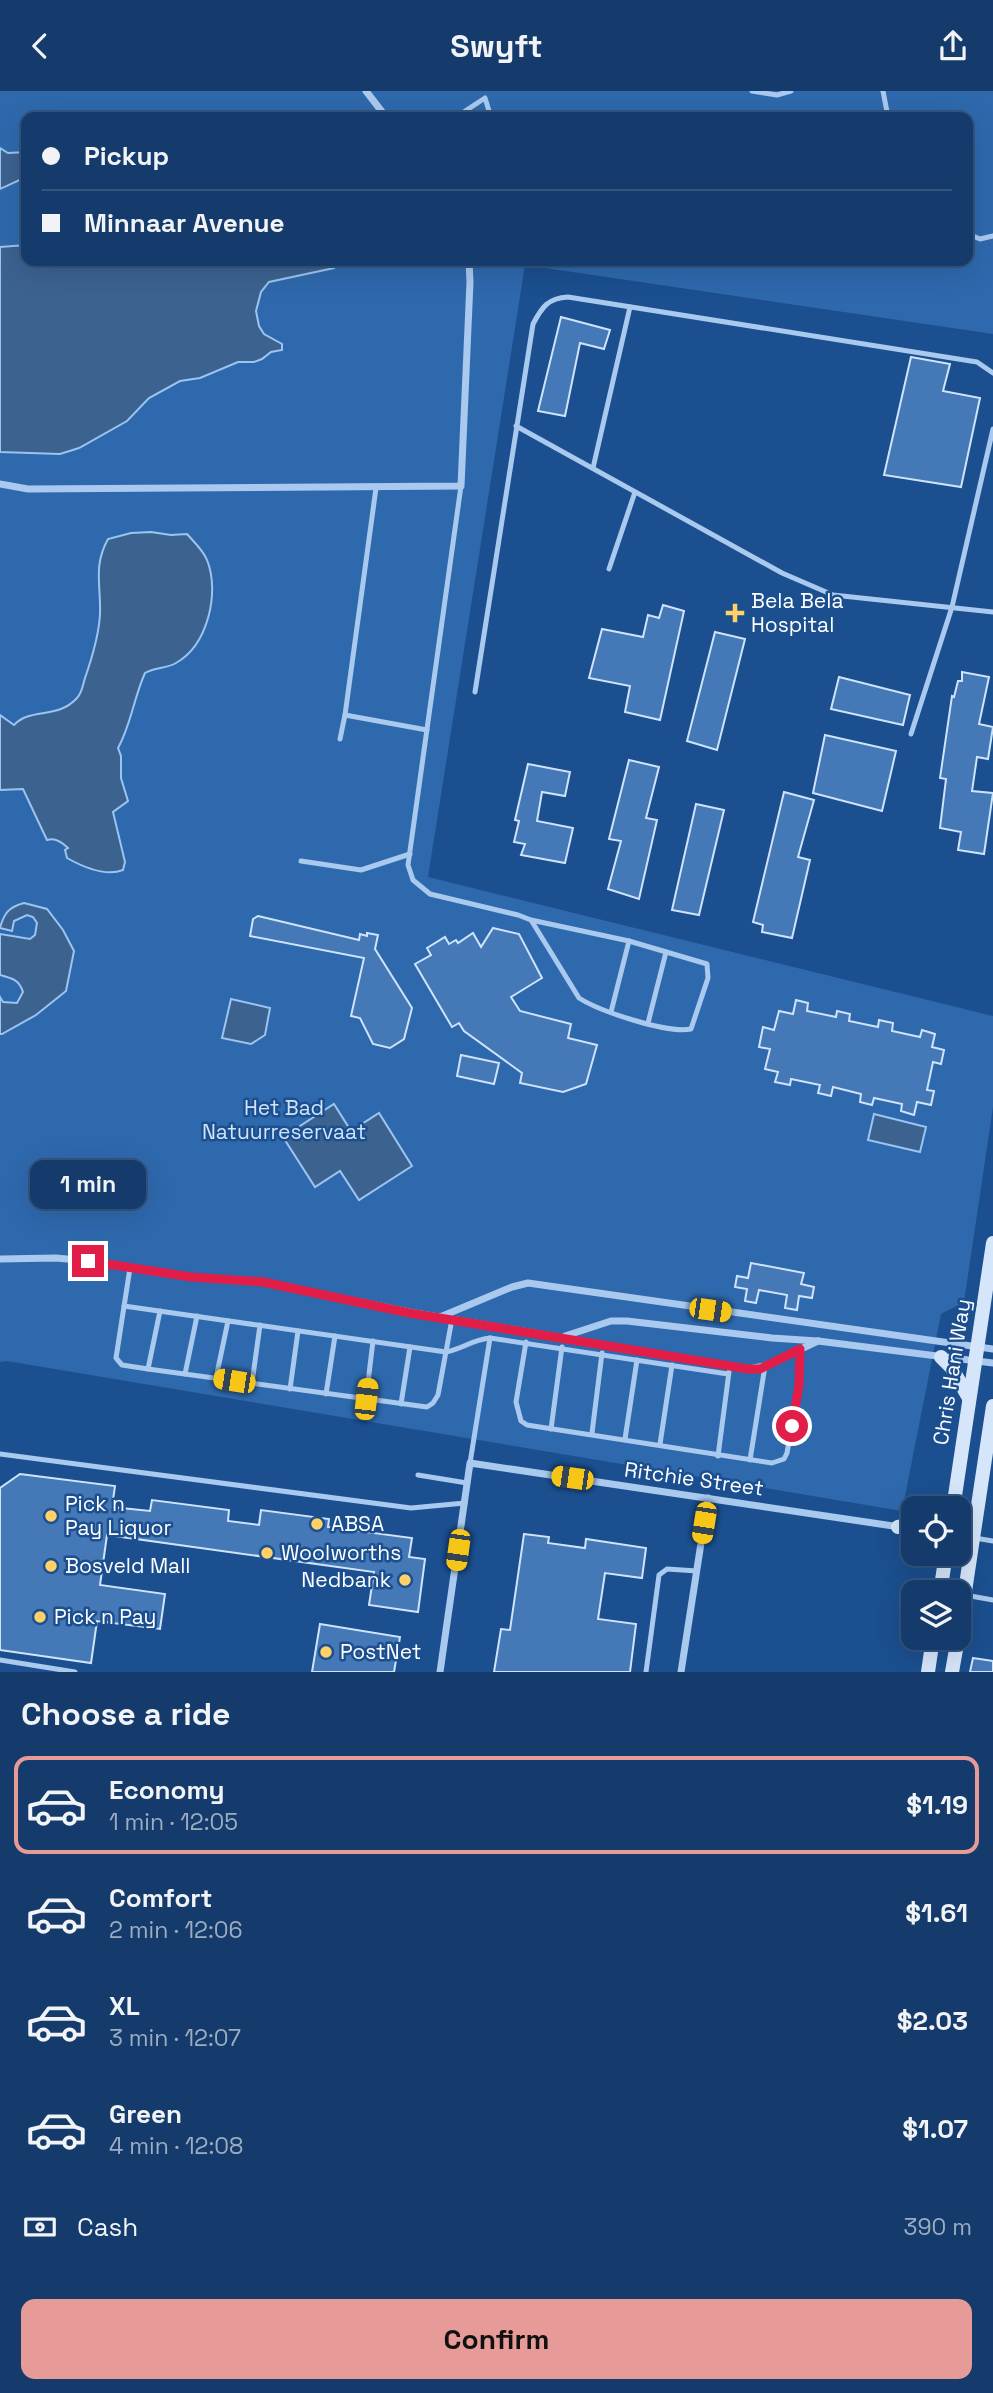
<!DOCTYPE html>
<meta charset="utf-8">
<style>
:root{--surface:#143b6b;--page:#1d4271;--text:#f1f3f6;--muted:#9dadc1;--line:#33557e;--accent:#e69b98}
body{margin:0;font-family:"Space Grotesk",sans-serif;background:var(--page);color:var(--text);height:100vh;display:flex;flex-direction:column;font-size:26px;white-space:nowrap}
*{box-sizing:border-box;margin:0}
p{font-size:23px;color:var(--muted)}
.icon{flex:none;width:38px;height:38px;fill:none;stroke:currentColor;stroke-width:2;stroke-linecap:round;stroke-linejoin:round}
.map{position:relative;height:1581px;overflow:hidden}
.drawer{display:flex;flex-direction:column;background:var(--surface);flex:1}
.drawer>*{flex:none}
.top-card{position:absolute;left:21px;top:21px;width:952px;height:154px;border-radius:14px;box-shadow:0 7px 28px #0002,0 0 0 2px var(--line);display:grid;align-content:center;height:154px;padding:0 21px;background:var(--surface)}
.controls{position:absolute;left:901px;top:1405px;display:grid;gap:14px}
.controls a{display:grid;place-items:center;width:70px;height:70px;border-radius:14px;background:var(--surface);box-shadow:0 7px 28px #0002,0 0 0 2px var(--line);font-size:35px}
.end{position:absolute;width:32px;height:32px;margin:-16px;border:9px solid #e11d48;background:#fff;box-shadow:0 0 0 4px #fff}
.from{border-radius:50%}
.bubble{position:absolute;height:49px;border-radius:14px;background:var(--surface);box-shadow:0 7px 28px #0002,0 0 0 2px var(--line);font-size:23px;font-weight:800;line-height:49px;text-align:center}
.car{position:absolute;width:21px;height:42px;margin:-21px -10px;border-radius:9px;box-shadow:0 0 5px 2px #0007;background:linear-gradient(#f5c518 24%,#345 0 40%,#f5c518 0 76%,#345 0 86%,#f5c518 0)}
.top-card b{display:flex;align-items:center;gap:24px;height:66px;font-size:26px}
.top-card b+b{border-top:2px solid var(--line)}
.top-card i{width:18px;height:18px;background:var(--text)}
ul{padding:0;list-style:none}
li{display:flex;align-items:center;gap:21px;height:98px;margin:0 14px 10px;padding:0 7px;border:4px solid transparent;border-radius:14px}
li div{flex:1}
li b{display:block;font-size:26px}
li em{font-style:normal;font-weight:800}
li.current{border-color:var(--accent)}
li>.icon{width:63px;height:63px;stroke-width:1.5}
h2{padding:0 21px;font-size:32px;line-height:84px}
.pay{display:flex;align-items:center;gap:18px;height:77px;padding:0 21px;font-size:26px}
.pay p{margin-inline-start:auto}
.action{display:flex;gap:14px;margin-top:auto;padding:14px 21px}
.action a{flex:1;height:80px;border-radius:14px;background:var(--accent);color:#111;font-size:28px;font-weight:800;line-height:80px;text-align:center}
header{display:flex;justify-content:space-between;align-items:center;height:91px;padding:0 21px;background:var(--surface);font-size:32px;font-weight:800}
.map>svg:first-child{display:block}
.green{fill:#2e69ad;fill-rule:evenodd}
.water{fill:#3c6290;stroke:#9cc4f0;stroke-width:2}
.building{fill:#4478b7;stroke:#cfe3fa;stroke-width:2}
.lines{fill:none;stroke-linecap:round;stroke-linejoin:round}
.service{stroke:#a9c9ee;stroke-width:5}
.minor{stroke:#a9c9ee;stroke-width:7}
.secondary{stroke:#d6e6fa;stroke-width:14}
.route{stroke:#e11d48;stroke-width:9}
.poi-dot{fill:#ffd166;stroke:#1b4f8f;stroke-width:2.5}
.labels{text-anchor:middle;stroke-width:5;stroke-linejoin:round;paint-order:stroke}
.poi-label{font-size:21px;fill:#fff;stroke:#1b4f8f;text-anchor:start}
.park-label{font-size:21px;fill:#cfe3fa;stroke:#1b4f8f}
.street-label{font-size:21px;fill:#fff;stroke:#1b4f8f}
</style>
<header><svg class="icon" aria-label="back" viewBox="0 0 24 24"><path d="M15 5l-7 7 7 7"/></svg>Swyft<svg class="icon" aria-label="share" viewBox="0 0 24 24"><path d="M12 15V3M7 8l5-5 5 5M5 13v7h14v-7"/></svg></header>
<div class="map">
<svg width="993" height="1581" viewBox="0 0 993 1581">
<rect width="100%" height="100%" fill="#1b4f8f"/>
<!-- green -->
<path class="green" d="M 0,0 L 993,0 L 993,243 L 525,174 L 428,786 L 993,925 L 993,1016 L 964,1211 L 941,1223 L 902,1420 L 7,1270 L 0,1271 ZM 26,26 L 968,26 L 968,170 L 26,170 Z"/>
<!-- water -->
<g class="water">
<polygon points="0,57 8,62 26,61 26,86 0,98"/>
<polygon points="26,154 26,170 342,170 334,177 269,191 261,201 256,220 259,235 264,243 282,253 282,259 271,261 262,268 254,271 238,271 200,287 180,290 149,307 127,330 79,357 60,363 0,361 0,156"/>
<path d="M 151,441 L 171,444 L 187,443 C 193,450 203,459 207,469 C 220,501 208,554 176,572 C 166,578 155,576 145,582 C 134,606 131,634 118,657 L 121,665 L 121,687 L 128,710 L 113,721 L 125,771 L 123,779 C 105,786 83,776 67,767 L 65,759 L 68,757 C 62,751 55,746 47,749 L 23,698 L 0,699 L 0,624 L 14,634 C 31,616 57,629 77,607 C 82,602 83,593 85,587 C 92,567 99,543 100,523 C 101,494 93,475 108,448 L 131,442 Z"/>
<path d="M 24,812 L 47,818 L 63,839 L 74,860 L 66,900 L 36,924 L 2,943 L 0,943 L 0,906 L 3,911 L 17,912 L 23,901 C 19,888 11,887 0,884 L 0,843 L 30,848 L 35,844 L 37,832 L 33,826 L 27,824 L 14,830 L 12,840 L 0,837 C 4,822 9,816 24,812 Z"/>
<polygon points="231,908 270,917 265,944 251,953 222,947"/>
<polygon points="334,1013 351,1040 379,1022 412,1075 359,1109 340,1080 315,1096 283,1046"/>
<polygon points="874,1023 926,1036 920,1061 868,1049"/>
</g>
<!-- building -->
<g class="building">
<polygon points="561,226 610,239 604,258 580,252 565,325 538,320"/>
<polygon points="911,266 950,273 943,300 980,307 961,396 884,384"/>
<polygon points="663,514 684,520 660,629 625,621 630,595 589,587 602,538 643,546 648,524 659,527"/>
<polygon points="715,541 745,548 717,659 687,650"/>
<polygon points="962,581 989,586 979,633 993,636 988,668 977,666 972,700 993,702 984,763 958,759 961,741 940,737 946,688 940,687 952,605 954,606 958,590 962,590"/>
<polygon points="839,586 910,604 903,634 831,618"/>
<polygon points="825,644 896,660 882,720 813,702"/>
<polygon points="629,669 659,676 646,727 657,729 639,808 608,798 621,750 609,748"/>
<polygon points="528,673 570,681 565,705 542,701 537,730 573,737 565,772 521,764 525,753 514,751 519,730 515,729"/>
<polygon points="784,701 814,709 798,766 810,769 792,847 762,841 763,834 753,831"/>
<polygon points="696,713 724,719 699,824 672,819"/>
<polygon points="258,825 359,849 360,843 367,845 367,842 378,844 375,858 412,917 404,948 390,957 373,953 360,927 351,925 364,867 250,845 253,828"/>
<polygon points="493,837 519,843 542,887 511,906 520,920 571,933 568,947 597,954 586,993 563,1001 520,992 522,982 464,940 459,932 452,936 415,873 431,864 427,857 445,846 449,853 456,849 458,852 473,842 481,856"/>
<polygon points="796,909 808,912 807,920 836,926 837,920 850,923 849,930 878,936 879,929 893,932 892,940 920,946 922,939 935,943 932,956 944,959 941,973 933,971 927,999 934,1000 931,1014 917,1011 914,1024 901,1020 902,1013 874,1007 872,1014 860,1011 861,1003 833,996 831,1005 818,1002 820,994 791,988 790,994 775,991 778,981 765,978 770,958 759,956 763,936 774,939 779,920 793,923"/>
<polygon points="461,964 499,972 494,993 457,985"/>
<polygon points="751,1172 804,1182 801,1193 814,1196 812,1207 799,1205 797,1219 785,1217 787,1204 759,1199 756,1212 745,1210 747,1198 735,1196 737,1185 748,1187"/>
<polygon points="20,1383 115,1395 112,1416 150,1420 152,1409 229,1419 228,1430 259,1434 261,1419 329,1428 328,1436 412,1447 409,1466 425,1468 418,1521 369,1514 374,1481 107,1444 100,1494 165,1503 160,1538 97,1530 91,1572 0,1559 0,1397"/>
<polygon points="524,1443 549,1446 548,1452 585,1457 586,1448 646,1457 642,1487 605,1482 598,1528 636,1533 630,1581 494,1581 501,1538 510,1539"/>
<polygon points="320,1533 400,1546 394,1581 312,1581"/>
<polygon points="973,1567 993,1570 993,1581 970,1581"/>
</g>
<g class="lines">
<!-- service -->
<g class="service">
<polyline points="752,0 777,4 791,0"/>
<polyline points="883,0 888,26"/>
<polyline points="456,26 485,7 490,23 494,26"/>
<polyline points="968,143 980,148 993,145"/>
<polyline points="516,335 782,482 833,504 993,521"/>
<polyline points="593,377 630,216"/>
<path d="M 461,395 L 408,774 L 413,789 L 430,803 L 518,824 L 531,829 L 579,907 C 599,920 668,943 691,938 L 708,887 L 707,873 L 629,850 L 531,829"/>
<polyline points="609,478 635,401"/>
<path d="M 475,601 L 533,233 C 542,216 548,207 568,206 L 977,271 L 993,282"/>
<polyline points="345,624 427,639"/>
<polyline points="911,643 952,516 993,338"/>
<polyline points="340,648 345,624 376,397"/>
<polyline points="301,770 361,779 410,763"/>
<polyline points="611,921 629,850"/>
<polyline points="648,932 666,861"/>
<polyline points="130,1177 116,1267 122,1274 148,1278 427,1316 433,1312 438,1304 452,1228"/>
<path d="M 124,1215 L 446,1261 C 462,1258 474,1248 490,1247 L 728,1283"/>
<polyline points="526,1251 516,1311 521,1330 527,1334 772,1372 784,1368 787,1362 799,1294 800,1258"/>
<polyline points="148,1278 160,1220"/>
<polyline points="185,1283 197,1225"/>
<polyline points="216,1287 228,1230"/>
<polyline points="252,1292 260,1234"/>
<polyline points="290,1298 298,1240"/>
<polyline points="326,1303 335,1245"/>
<polyline points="366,1308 373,1250"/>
<polyline points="401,1313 410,1256"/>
<polyline points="551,1338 562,1256"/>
<polyline points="592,1342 602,1262"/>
<polyline points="625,1348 637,1269"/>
<polyline points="660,1353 672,1274"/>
<polyline points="0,1363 411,1417 465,1412"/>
<polyline points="718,1365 729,1281"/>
<polyline points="750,1369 765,1275"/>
<polyline points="470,1372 490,1247"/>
<polyline points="418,1384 467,1392"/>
<polyline points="975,1447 993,1450"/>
<polyline points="965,1504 993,1509"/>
<polyline points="0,1569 75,1581"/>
<polyline points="646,1581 659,1484 667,1478 697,1480"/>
</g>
<!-- minor -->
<g class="minor">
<polyline points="366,0 386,26"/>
<polyline points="0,393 28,398 461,395 470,191 469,170"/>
<polyline points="0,1168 56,1167 88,1170 191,1186 263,1191 409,1221 748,1278 765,1275 818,1250"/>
<polyline points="440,1226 512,1196 528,1192 993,1258"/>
<polyline points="565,1245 611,1230 627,1230 772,1247 818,1250 993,1272"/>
<polyline points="959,1445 973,1447"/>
<polyline points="440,1581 470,1372 900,1436"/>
<polyline points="681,1581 708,1407"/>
</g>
<!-- secondary -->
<g class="secondary">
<polyline points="941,1266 951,1276 969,1307"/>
<polyline points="953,1418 993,1152"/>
<polyline points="898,1436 914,1433"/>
<polyline points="940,1502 946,1463"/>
<polyline points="959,1540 993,1315"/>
<polyline points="928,1581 933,1547"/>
<polyline points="952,1581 958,1547"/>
</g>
</g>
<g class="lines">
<!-- route -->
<polyline class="route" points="88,1170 191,1186 263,1191 409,1222 748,1278 760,1278 800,1258 799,1294 792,1335"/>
</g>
<!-- markers -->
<g class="poi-dot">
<path d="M731.5 511.5h7v7h7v7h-7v7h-7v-7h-7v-7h7z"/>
<circle cx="51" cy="1425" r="7"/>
<circle cx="317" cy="1433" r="7"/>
<circle cx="267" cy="1462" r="7"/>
<circle cx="51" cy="1475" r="7"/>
<circle cx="405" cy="1489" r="7"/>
<circle cx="40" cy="1526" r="7"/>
<circle cx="326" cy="1561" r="7"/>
</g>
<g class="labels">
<!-- poi labels -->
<g class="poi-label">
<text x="751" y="517">Bela Bela<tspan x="751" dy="24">Hospital</tspan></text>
<text x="65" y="1420">Pick n<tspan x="65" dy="24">Pay Liquor</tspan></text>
<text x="331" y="1440">ABSA</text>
<text x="281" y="1469">Woolworths</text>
<text x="65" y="1482">Bosveld Mall</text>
<text x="391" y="1496" text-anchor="end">Nedbank</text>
<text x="54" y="1533">Pick n Pay</text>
<text x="340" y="1568">PostNet</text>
</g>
<!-- park labels -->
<g class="park-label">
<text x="284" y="1024">Het Bad<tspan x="284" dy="24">Natuurreservaat</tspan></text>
</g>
<!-- street labels -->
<g class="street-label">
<text transform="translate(952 1281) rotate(-81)" y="7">Chris Hani Way</text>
<text transform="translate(694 1388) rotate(8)" y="7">Ritchie Street</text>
</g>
</g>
</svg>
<div class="controls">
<a><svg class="icon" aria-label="locate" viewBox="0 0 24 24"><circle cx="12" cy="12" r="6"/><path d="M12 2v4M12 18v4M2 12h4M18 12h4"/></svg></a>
<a><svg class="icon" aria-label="layers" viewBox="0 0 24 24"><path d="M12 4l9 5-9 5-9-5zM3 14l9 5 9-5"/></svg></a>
</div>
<i class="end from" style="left:792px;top:1335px"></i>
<i class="end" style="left:88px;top:1170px"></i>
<div class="bubble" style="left:30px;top:1069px;width:116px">1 min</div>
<i class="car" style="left:710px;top:1219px;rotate:98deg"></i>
<i class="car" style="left:234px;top:1290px;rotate:279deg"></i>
<i class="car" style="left:366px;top:1308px;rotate:7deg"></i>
<i class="car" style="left:572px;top:1387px;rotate:278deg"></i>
<i class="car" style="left:704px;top:1432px;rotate:189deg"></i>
<i class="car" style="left:458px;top:1459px;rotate:188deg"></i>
<div class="top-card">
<b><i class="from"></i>Pickup</b>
<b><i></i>Minnaar Avenue</b>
</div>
</div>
<section class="drawer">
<h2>Choose a ride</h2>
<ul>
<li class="current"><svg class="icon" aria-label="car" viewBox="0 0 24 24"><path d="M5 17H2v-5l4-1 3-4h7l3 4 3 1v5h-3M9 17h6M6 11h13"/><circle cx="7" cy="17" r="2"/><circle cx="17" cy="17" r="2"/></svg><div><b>Economy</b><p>1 min · 12:05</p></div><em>$1.19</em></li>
<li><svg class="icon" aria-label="car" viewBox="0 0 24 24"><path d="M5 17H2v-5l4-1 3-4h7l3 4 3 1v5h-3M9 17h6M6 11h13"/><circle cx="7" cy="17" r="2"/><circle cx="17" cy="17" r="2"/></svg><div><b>Comfort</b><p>2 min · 12:06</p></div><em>$1.61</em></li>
<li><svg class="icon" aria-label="car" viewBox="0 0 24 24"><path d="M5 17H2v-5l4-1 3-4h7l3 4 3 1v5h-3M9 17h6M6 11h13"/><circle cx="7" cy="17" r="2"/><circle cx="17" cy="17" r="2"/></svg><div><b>XL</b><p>3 min · 12:07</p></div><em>$2.03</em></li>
<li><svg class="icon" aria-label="car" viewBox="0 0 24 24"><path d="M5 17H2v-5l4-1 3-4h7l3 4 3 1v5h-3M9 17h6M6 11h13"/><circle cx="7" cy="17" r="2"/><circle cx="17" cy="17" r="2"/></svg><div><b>Green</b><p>4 min · 12:08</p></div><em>$1.07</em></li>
</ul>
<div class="pay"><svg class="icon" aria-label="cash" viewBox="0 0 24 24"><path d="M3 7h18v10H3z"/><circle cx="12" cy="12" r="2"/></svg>Cash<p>390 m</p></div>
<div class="action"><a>Confirm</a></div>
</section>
